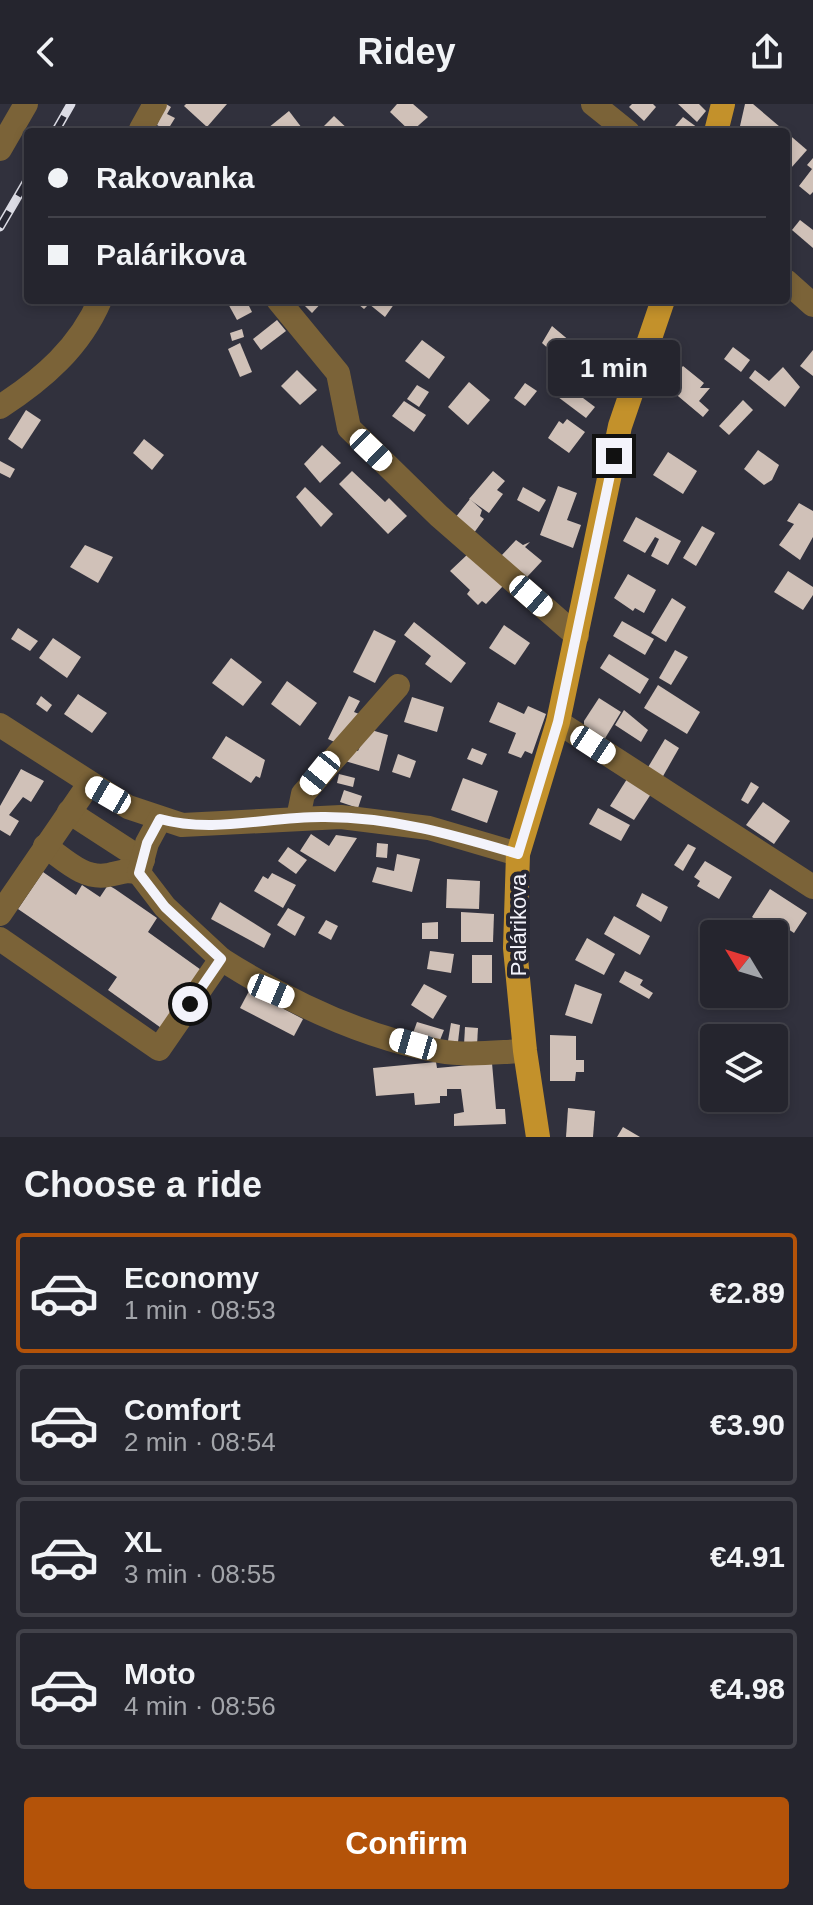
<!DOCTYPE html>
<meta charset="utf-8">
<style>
:root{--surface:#25252e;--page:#31313a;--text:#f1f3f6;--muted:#a3a5aa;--line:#42424a;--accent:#b45309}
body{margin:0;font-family:Helvetica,sans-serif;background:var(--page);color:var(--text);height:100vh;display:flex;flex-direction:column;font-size:30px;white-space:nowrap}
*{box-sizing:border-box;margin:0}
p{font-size:26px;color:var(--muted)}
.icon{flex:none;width:44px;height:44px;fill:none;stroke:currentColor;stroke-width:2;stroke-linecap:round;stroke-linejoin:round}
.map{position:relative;height:1033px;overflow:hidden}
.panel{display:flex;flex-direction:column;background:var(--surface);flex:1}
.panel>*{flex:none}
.top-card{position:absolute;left:24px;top:24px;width:766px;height:176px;border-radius:8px;box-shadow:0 4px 12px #0003,0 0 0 2px var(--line);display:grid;align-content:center;height:176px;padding:0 24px;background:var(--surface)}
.needle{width:52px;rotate:308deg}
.tools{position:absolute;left:700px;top:816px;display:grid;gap:16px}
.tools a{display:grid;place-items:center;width:88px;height:88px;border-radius:8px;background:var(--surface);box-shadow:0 4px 12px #0003,0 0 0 2px var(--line);font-size:40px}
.end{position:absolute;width:36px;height:36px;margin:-18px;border:10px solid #f3f3fb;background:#111;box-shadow:0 0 0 4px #111}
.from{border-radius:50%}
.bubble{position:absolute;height:56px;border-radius:8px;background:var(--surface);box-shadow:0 4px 12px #0003,0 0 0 2px var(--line);font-size:26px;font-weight:600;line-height:56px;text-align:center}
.car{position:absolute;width:24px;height:48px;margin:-24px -12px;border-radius:10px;box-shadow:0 0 6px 2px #0007;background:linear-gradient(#fff 24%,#345 0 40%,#fff 0 76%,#345 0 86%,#fff 0)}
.top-card b{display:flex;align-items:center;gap:28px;height:76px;font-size:30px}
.top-card b+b{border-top:2px solid var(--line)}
.top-card i{width:20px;height:20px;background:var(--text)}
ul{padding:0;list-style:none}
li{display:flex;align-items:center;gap:24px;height:120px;margin:0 16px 12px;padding:0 8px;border:4px solid var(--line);border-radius:8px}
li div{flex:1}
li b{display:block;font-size:30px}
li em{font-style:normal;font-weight:600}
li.selected{border-color:var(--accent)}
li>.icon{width:72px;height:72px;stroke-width:1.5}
h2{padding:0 24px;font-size:36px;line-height:96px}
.button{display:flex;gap:16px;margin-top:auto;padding:16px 24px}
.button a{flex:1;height:92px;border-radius:8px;background:var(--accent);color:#fff;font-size:32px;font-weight:600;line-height:92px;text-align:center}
header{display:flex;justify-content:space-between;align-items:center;height:104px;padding:0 24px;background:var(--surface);font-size:36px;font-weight:600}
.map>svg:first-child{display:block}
.building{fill:#d0c1b8}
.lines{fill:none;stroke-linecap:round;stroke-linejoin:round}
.minor{stroke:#7b6338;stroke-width:24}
.major{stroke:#c3912b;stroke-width:24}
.rail-casing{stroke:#dbdbe4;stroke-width:9}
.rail{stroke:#272733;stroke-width:6;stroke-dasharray:18;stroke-linecap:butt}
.route{stroke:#f3f3fb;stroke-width:10}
.labels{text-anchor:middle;stroke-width:8;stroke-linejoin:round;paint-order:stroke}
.street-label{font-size:22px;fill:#f3f3fb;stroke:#272733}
</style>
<header><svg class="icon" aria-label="back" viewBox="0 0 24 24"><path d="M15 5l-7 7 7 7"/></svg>Ridey<svg class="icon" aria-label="share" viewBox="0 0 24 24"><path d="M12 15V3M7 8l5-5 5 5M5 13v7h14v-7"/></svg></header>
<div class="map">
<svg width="813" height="1033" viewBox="0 0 813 1033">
<rect width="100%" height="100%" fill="#31313d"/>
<!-- building -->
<g class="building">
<polygon points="166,0 171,3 167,10 175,14 167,27 157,21"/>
<polygon points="186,0 227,0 207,23 184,2"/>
<polygon points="397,0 413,0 428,13 411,28 390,8"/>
<polygon points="632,0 653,0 656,3 644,17 629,3"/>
<polygon points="678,0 699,0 706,7 697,18"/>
<polygon points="745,0 753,0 786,28 747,28 740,22"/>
<polygon points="289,7 305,28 271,28 268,24"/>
<polygon points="334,12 351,28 318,28"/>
<polygon points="683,13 698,24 695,28 670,28"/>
<polygon points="786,28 807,46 791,64 786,60"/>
<polygon points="813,54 813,88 810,91 799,82 812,65 807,61"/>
<polygon points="800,116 813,126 813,144 792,126"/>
<polygon points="226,196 246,196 252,208 237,216"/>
<polygon points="310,196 324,196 312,209 305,202"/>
<polygon points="353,196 397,196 385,213 369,200 364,205"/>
<polygon points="277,216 286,227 261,246 253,235"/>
<polygon points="552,222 608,269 594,285 571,268 575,263 567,257 572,251 559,240 551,247 542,239"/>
<polygon points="242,225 244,233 232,237 230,229"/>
<polygon points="422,236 445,253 429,275 405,257"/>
<polygon points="240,239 252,268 240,273 228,245"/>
<polygon points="733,243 750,256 741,268 724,255"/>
<polygon points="813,246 813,272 800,262"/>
<polygon points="683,262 704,279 700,284 710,284 699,297 709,306 703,313 666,282"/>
<polygon points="783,263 800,283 785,303 749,274 755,266 769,277"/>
<polygon points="297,266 317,286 300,301 281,282"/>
<polygon points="469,278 490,296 468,321 448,303"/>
<polygon points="525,279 537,287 525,302 514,294"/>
<polygon points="563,279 595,303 586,314 554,290"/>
<polygon points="417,281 429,288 419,303 407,295"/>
<polygon points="743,296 753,306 729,331 719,322"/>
<polygon points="404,297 426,311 414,328 392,312"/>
<polygon points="26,306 41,316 22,345 8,335"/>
<polygon points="567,315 585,328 569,349 548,334 559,317 563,320"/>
<polygon points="144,335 164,351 152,366 133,349"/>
<polygon points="322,341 341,359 320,379 304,360"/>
<polygon points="758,346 779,361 772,376 764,381 744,365"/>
<polygon points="668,348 697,367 683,390 653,371"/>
<polygon points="0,357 15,365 10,374 0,369"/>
<polygon points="352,367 385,398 389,394 407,412 388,430 339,380"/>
<polygon points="493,367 505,377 497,386 503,390 489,409 469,395"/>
<polygon points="558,382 577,389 567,416 581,421 573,444 540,431"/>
<polygon points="305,383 333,410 321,423 296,393"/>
<polygon points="523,383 546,396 539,408 517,396"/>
<polygon points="470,395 482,406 480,412 484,415 471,433 451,419"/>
<polygon points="799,399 813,407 813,433 800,456 779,441 794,420 787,417"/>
<polygon points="636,413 681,437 668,461 651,452 659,435 655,433 645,449 623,437"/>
<polygon points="702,422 715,429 696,462 683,454"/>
<polygon points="516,436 523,441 530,438 525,443 542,457 527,473 501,452"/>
<polygon points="85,441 113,453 98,479 70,463"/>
<polygon points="469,449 503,482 486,500 482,497 478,501 467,490 470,486 450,467"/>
<polygon points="788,467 813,483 813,491 803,506 774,488"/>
<polygon points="628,470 656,486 644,509 635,504 633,507 614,494"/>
<polygon points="672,494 686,503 666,538 651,529"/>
<polygon points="622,517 654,535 645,551 613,532"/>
<polygon points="414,518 466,559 451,579 425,560 431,552 404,531"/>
<polygon points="504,521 530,539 515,561 489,544"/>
<polygon points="18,524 38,537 30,547 11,535"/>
<polygon points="374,526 396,537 375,579 353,568"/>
<polygon points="53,534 81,553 67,574 39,554"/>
<polygon points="675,546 688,553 671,581 659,574"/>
<polygon points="609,550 649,575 640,590 600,564"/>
<polygon points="231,554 262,578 243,602 212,579"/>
<polygon points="287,577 317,599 300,622 271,600"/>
<polygon points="658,581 700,608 687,630 644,604"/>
<polygon points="78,590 107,609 92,629 64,610"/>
<polygon points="41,592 52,601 47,608 36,600"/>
<polygon points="349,592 360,597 354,608 359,610 341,641 328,635"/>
<polygon points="412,593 444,603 437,628 404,618"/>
<polygon points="599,594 621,608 604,636 584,624 584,617"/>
<polygon points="498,598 524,610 528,602 546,610 532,650 525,647 521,654 508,649 516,629 489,618"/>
<polygon points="624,606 648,626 641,638 615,621"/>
<polygon points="368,625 388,631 379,667 345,657 350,644 358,647"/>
<polygon points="226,632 265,656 260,674 256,672 251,679 212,654"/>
<polygon points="665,635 679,644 662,674 647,665"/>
<polygon points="472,644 487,650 482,661 467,655"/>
<polygon points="398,650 416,657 410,674 392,668"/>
<polygon points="21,665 44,677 31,698 23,693 9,711 19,717 10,732 0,726 0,702"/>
<polygon points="339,670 355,674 353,683 337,679"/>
<polygon points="463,674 498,687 487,719 451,706"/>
<polygon points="627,675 651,690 634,716 610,702"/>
<polygon points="751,678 759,683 748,700 741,696"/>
<polygon points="344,686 362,692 358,704 340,698"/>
<polygon points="763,698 790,717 774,740 746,721"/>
<polygon points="598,704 630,721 621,737 589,720"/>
<polygon points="311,730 329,742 336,731 357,734 335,768 300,747"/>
<polygon points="377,739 388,740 387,754 376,753"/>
<polygon points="688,740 696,744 683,767 674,761"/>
<polygon points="288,743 307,756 296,770 278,757"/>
<polygon points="397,750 420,755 412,788 372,778 377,763 394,767"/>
<polygon points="705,757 732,773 719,795 697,782 700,777 694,773"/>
<polygon points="43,768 76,791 82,781 100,793 108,781 115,785 157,814 148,828 204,868 164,926 108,886 117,873 18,805"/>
<polygon points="272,769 296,781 283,804 254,787 263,772 268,775"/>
<polygon points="447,775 480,777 479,805 446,804"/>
<polygon points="770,785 807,809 794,829 788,825 778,830 752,813"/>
<polygon points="642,789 668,803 661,818 636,802"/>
<polygon points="220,798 271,830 264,844 211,815"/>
<polygon points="288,804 305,813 295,832 277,821"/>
<polygon points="461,808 494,810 493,838 461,838"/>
<polygon points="614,812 650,832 640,851 604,830"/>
<polygon points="326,816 338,822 331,836 318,829"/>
<polygon points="438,818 438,835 422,835 422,819"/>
<polygon points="587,834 615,850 604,871 575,856"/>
<polygon points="430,847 454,850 451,869 427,865"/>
<rect x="472" y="851" width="20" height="28"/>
<polygon points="714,860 714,890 742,890 734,903 700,884"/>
<polygon points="625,867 643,876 640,881 653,889 649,895 619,878"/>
<polygon points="424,880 447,892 433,915 411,901"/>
<polygon points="575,880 602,890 592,920 565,911"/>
<polygon points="249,887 303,915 294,932 240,904"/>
<polygon points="417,918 444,926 440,936 413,929"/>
<polygon points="451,919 460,921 458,938 448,937"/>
<polygon points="465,923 478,924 477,941 464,941"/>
<polygon points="550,931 576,932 576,956 584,956 584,968 576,968 575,977 550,977"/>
<polygon points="436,958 437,964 492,959 496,1005 505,1005 506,1020 454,1022 454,1010 464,1008 461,985 447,985 447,992 440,992 440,999 415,1001 414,989 376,992 373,964"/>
<polygon points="568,1004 595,1007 593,1033 566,1033"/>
<polygon points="623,1023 640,1033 617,1033"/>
</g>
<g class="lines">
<!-- minor -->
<g class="minor">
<polyline points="593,0 628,28"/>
<polyline points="144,28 141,25 155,0"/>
<polyline points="0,45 26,0"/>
<polyline points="786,177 813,201"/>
<polyline points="278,196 338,269 349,324 439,412 577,532"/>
<path d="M 0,303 C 43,275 80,243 100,196"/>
<polyline points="558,618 813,783"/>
<polyline points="0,621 128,703 182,721 341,713 429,724 518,750"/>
<polyline points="69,708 143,756"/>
<polyline points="298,714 303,690 398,582"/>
<path d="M 45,742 C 64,755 84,776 108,771 C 121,769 125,765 139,769"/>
<polyline points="0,810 89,680"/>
<polyline points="0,835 159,945 221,855 165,803 139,769 147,739 160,715"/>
<path d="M 221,855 C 287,897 361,933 439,947 C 467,952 497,948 525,947"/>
</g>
<!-- major -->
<g class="major">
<polyline points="716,28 723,0"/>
<polyline points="538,1033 525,947 515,844 518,750 558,618 620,322 663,196"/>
</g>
<defs>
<g id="rail">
<polyline points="55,28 71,0"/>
<polyline points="0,123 28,75"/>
</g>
</defs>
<!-- rail casing -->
<use href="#rail" class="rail-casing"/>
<!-- rail -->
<use href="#rail" class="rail"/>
</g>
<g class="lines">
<!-- route -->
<path class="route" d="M 190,900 L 221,855 L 165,803 L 139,769 L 147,739 L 160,715 C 215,730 269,712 325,713 C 392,713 454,731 518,750 L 558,618 L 614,352"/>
</g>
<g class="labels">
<!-- street labels -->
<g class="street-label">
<text transform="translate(518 821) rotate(-90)" y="8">Palárikova</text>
</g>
</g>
</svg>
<div class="tools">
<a><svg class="needle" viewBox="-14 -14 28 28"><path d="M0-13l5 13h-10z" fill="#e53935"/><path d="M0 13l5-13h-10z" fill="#a3a5aa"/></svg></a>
<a><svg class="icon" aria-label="layers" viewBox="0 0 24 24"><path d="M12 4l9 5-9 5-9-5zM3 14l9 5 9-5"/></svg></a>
</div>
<i class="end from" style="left:190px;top:900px"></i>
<i class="end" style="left:614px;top:352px"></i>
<div class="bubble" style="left:548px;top:236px;width:132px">1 min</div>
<i class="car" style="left:371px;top:346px;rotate:134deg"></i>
<i class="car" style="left:531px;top:492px;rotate:131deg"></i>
<i class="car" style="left:593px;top:641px;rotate:123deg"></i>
<i class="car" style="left:320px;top:669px;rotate:219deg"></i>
<i class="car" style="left:108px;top:691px;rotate:300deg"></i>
<i class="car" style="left:271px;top:887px;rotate:113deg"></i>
<i class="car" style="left:413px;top:940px;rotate:286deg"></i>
<div class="top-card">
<b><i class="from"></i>Rakovanka</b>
<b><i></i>Palárikova</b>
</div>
</div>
<section class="panel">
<h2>Choose a ride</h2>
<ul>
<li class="selected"><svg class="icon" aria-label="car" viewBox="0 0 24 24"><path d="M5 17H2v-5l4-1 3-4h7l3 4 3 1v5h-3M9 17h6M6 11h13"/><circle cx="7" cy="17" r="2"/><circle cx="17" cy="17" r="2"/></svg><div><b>Economy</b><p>1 min · 08:53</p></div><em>€2.89</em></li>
<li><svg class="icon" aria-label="car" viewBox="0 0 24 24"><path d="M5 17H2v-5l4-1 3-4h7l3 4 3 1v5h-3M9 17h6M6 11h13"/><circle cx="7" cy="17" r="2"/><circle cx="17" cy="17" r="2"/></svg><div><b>Comfort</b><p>2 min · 08:54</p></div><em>€3.90</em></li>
<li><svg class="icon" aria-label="car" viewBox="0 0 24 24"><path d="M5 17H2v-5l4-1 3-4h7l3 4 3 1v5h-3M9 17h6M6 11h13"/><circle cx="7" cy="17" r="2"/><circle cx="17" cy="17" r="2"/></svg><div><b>XL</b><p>3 min · 08:55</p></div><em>€4.91</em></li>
<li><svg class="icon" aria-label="car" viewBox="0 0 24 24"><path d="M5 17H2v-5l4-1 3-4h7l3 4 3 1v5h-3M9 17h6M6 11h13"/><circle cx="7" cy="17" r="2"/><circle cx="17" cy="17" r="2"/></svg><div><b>Moto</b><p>4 min · 08:56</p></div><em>€4.98</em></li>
</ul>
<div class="button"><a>Confirm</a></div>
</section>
